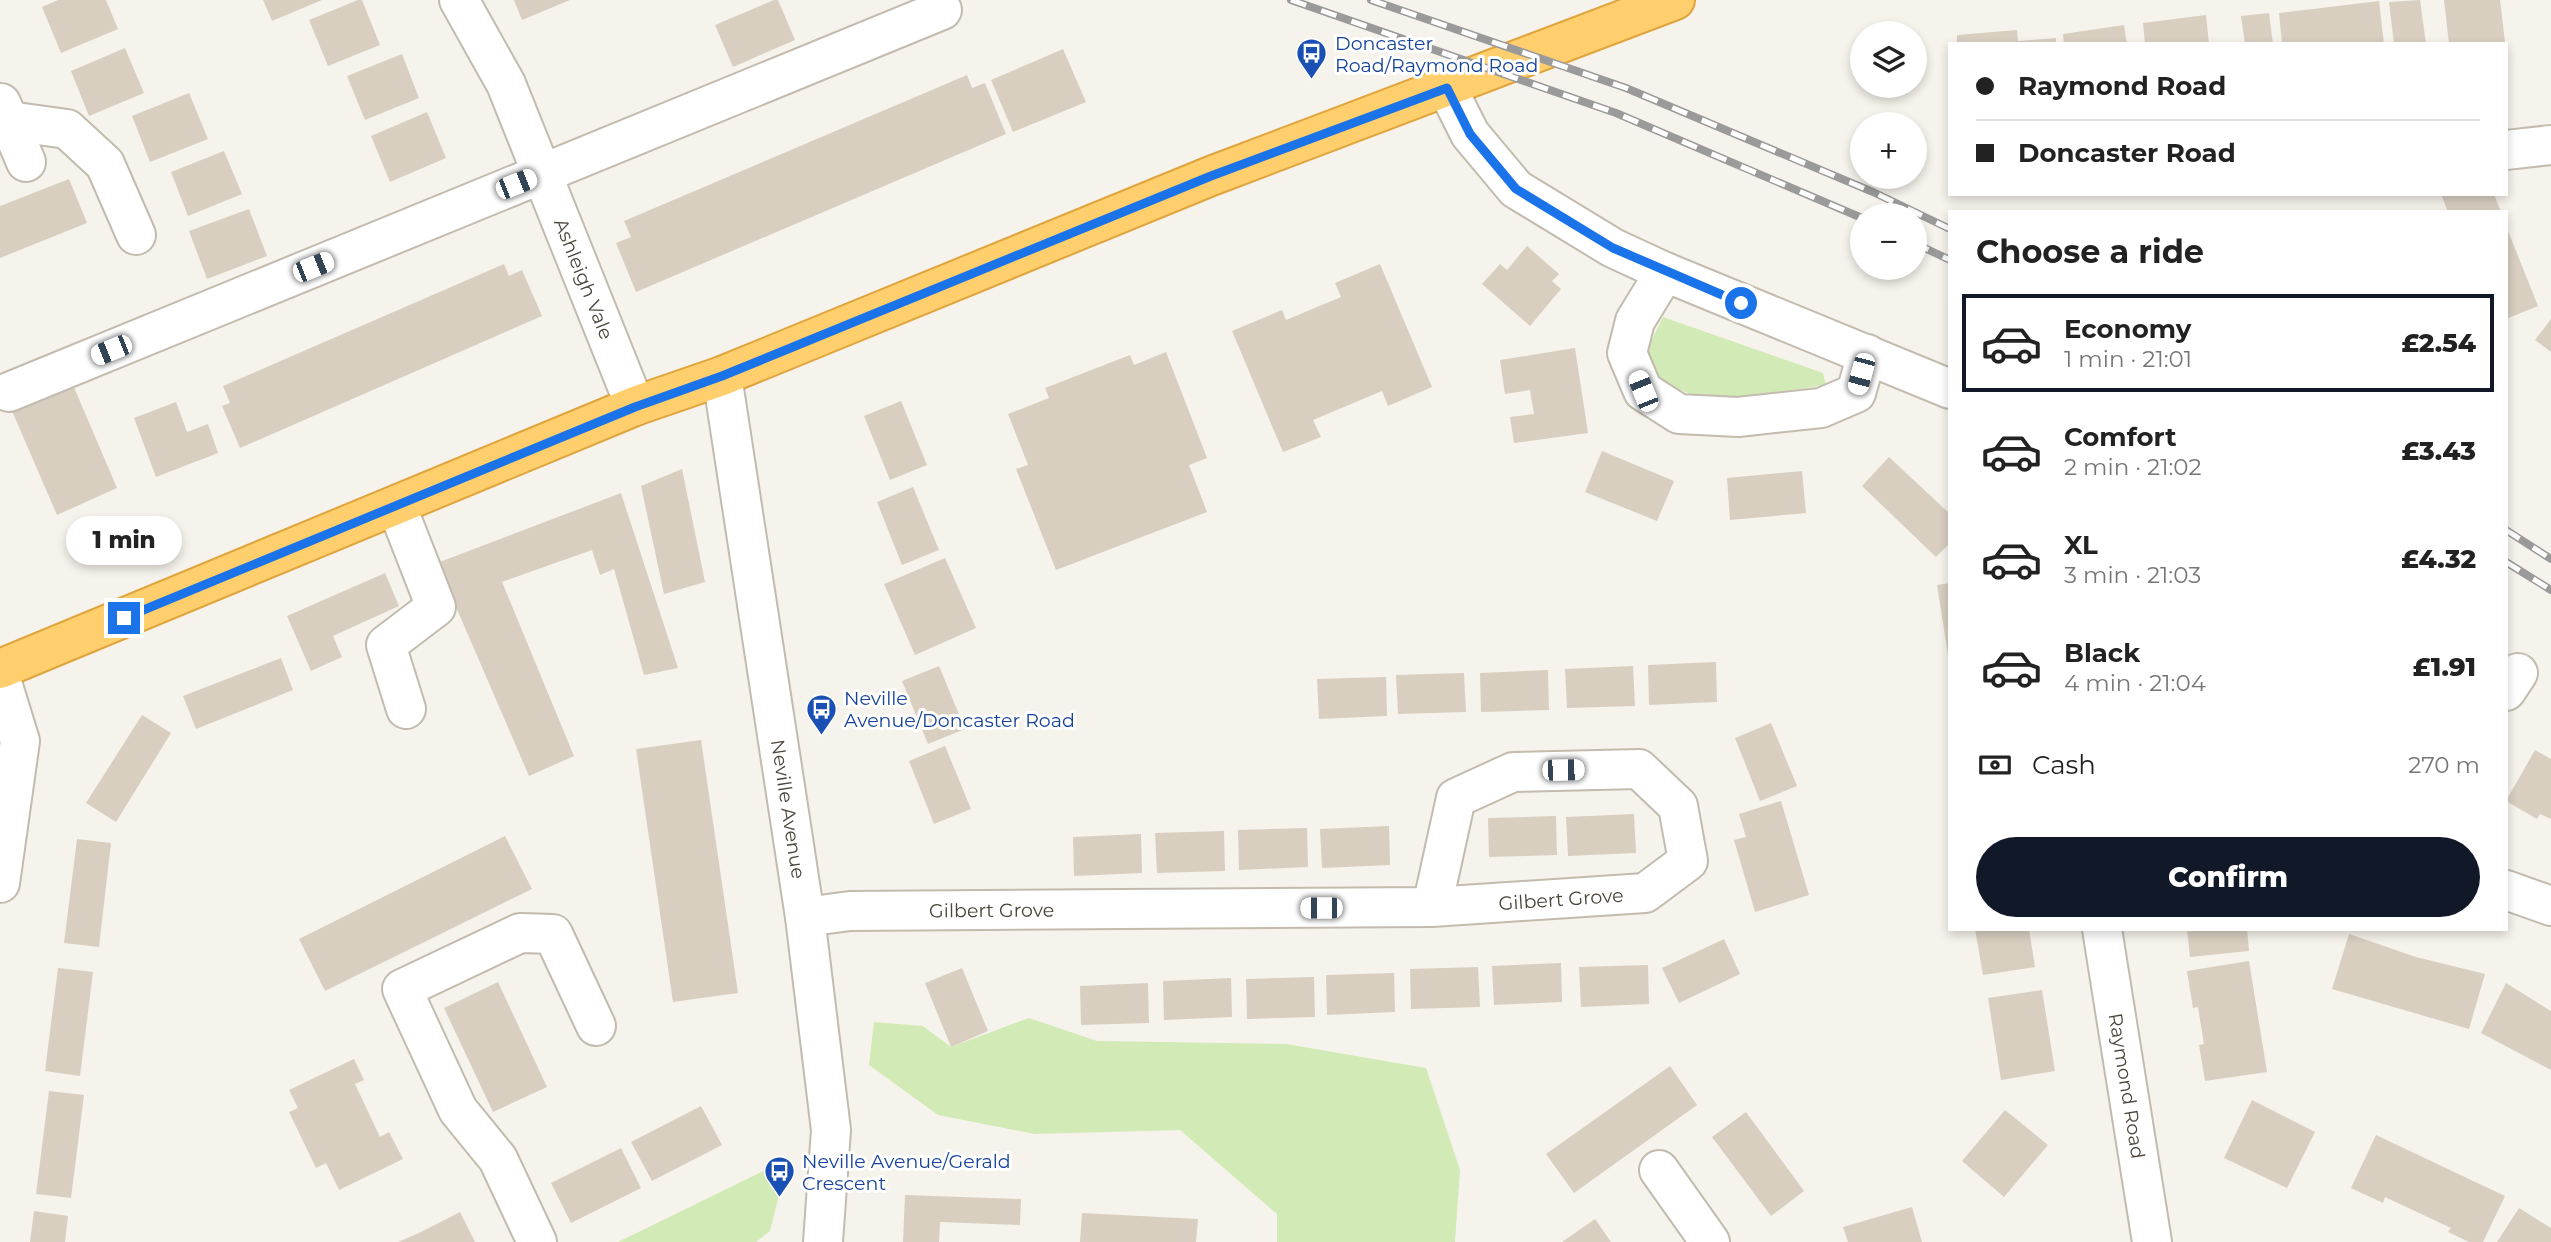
<!DOCTYPE html>
<meta charset="utf-8">
<style>
:root{--surface:#fff;--page:#f6f6f6;--text:#222;--muted:#767676;--line:#e0e0e0;--accent:#111827}
body{margin:0;font-family:Montserrat,sans-serif;background:var(--page);color:var(--text);height:100vh;display:flex;flex-direction:column;font-size:26px;white-space:nowrap}
*{box-sizing:border-box;margin:0}
p{font-size:23px;color:var(--muted)}
.icon{flex:none;width:38px;height:38px;fill:none;stroke:currentColor;stroke-width:2;stroke-linecap:round;stroke-linejoin:round}
.map{position:relative;flex:1;overflow:hidden}
.drawer{position:absolute;left:1948px;top:210px;width:560px;height:721px;display:flex;flex-direction:column;background:var(--surface);border-radius:0px;box-shadow:0 4px 10px #0003}
.drawer>*{flex:none}
.banner{position:absolute;left:1948px;top:42px;width:560px;height:154px;border-radius:0px;box-shadow:0 4px 10px #0003;display:grid;align-content:center;height:154px;padding:0 28px;background:var(--surface)}
.buttons{position:absolute;left:1850px;top:21px;display:grid;gap:14px}
.buttons a{display:grid;place-items:center;width:77px;height:77px;border-radius:50%;background:var(--surface);box-shadow:0 4px 10px #0003;font-size:35px}
.end{position:absolute;width:32px;height:32px;margin:-16px;border:9px solid #1a73e8;background:#fff;box-shadow:0 0 0 4px #fff}
.from{border-radius:50%}
.bubble{position:absolute;height:49px;border-radius:24px;background:var(--surface);box-shadow:0 4px 10px #0003;font-size:23px;font-weight:800;line-height:49px;text-align:center}
.car{position:absolute;width:21px;height:42px;margin:-21px -10px;border-radius:9px;box-shadow:0 0 5px 2px #0007;background:linear-gradient(#fff 24%,#345 0 40%,#fff 0 76%,#345 0 86%,#fff 0)}
.banner b{display:flex;align-items:center;gap:24px;height:66px;font-size:26px}
.banner b+b{border-top:2px solid var(--line)}
.banner i{width:18px;height:18px;background:var(--text)}
ul{padding:0;list-style:none}
li{display:flex;align-items:center;gap:21px;height:98px;margin:0 14px 10px;padding:0 14px;border:4px solid transparent;border-radius:0px}
li div{flex:1}
li b{display:block;font-size:26px}
li em{font-style:normal;font-weight:800}
li.current{border-color:var(--accent)}
li>.icon{width:63px;height:63px;stroke-width:1.5}
h2{padding:0 28px;font-size:32px;line-height:84px}
.pay{display:flex;align-items:center;gap:18px;height:77px;padding:0 28px;font-size:26px}
.pay p{margin-inline-start:auto}
.button{display:flex;gap:14px;margin-top:auto;padding:14px 28px}
.button a{flex:1;height:80px;border-radius:42px;background:var(--accent);color:#fff;font-size:28px;font-weight:800;line-height:80px;text-align:center}
.map>svg:first-child{display:block}
.green{fill:#d2eab5}
.building{fill:#d8cfc1}
.lines{fill:none;stroke-linecap:round;stroke-linejoin:round}
.minor-casing{stroke:#c2bbae;stroke-width:42}
.highway-casing{stroke:#e0a43c;stroke-width:42}
.minor{stroke:#fff;stroke-width:38}
.highway{stroke:#ffcf6e;stroke-width:38}
.rail-casing{stroke:#9a9a9a;stroke-width:8}
.rail{stroke:#fff;stroke-width:5;stroke-dasharray:16;stroke-linecap:butt}
.route{stroke:#1a73e8;stroke-width:9}
.labels{text-anchor:middle;stroke-width:6;stroke-linejoin:round;paint-order:stroke}
.transit-label{font-size:19px;fill:#164399;stroke:#fff;text-anchor:start}
.street-label{font-size:19px;fill:#4b4439;stroke:#fff}
</style>
<div class="map">
<svg width="2551" height="1242" viewBox="0 0 2551 1242">
<rect width="100%" height="100%" fill="#f6f3ec"/>
<!-- green -->
<g class="green">
<polygon points="1663,317 1823,373 1826,385 1710,402 1654,379 1644,356"/>
<polygon points="1029,1018 1097,1041 1286,1044 1426,1068 1460,1170 1455,1242 1277,1242 1277,1214 1180,1130 1035,1134 938,1115 869,1065 874,1022 923,1026 951,1047"/>
<polygon points="788,1159 770,1231 756,1242 618,1242"/>
</g>
<!-- building -->
<g class="building">
<polygon points="58,0 106,0 118,29 61,53 42,7"/>
<polygon points="263,0 322,0 272,21"/>
<polygon points="358,0 362,0 380,45 328,66 309,20"/>
<polygon points="514,0 570,0 522,20"/>
<polygon points="774,0 778,0 795,40 733,67 715,25"/>
<polygon points="2420,0 2426,44 2394,44 2389,2"/>
<polygon points="2444,0 2500,0 2505,42 2449,44"/>
<polygon points="2379,1 2384,44 2282,44 2279,13"/>
<polygon points="2269,13 2273,44 2245,44 2241,16"/>
<polygon points="2206,15 2209,44 2145,44 2143,23"/>
<polygon points="2124,25 2127,44 2064,44 2063,34"/>
<polygon points="2017,30 2018,41 2056,38 2056,44 1957,44 1957,35"/>
<polygon points="125,48 144,93 89,116 71,71"/>
<polygon points="1063,49 1086,102 1013,132 991,80"/>
<polygon points="402,54 419,98 365,120 347,76"/>
<polygon points="967,75 972,88 985,83 1006,134 636,292 616,243 631,237 624,221"/>
<polygon points="189,93 208,139 150,162 132,116"/>
<polygon points="427,112 446,158 390,182 371,136"/>
<polygon points="224,151 242,194 188,216 171,172"/>
<polygon points="69,179 87,223 0,258 0,206"/>
<polygon points="2441,194 2494,194 2501,212 2448,212"/>
<polygon points="249,209 267,256 207,279 189,231"/>
<polygon points="2506,226 2538,306 2506,319"/>
<polygon points="1527,246 1559,274 1552,281 1561,289 1530,326 1482,284 1500,264 1507,270"/>
<polygon points="504,264 509,276 522,270 542,316 240,448 222,406 230,403 223,386"/>
<polygon points="1380,264 1432,387 1388,406 1382,391 1313,420 1321,437 1283,452 1232,331 1282,310 1286,320 1341,297 1335,283"/>
<polygon points="2551,319 2551,352 2535,340"/>
<polygon points="1575,348 1588,433 1514,443 1510,417 1534,414 1531,397 1530,390 1505,394 1500,360"/>
<polygon points="1166,352 1207,458 1189,465 1207,512 1056,570 1016,469 1028,465 1008,414 1049,398 1045,388 1130,355 1134,365"/>
<polygon points="73,385 117,488 57,515 12,411"/>
<polygon points="901,401 927,465 890,480 864,416"/>
<polygon points="176,402 187,432 208,424 218,453 156,477 134,418"/>
<polygon points="1602,451 1674,481 1657,521 1585,492"/>
<polygon points="1889,457 1950,514 1950,543 1936,557 1862,486"/>
<polygon points="682,469 705,582 664,594 641,486"/>
<polygon points="1802,471 1806,513 1730,520 1727,478"/>
<polygon points="913,487 939,550 902,565 877,502"/>
<polygon points="621,493 678,668 644,675 614,569 600,575 592,550 502,582 574,756 529,776 437,563"/>
<polygon points="945,558 976,628 915,655 884,584"/>
<polygon points="385,573 399,606 333,636 342,657 311,671 287,616"/>
<polygon points="1950,583 1950,655 1948,655 1937,585"/>
<polygon points="281,658 293,690 196,729 183,696"/>
<polygon points="1716,662 1717,702 1649,705 1648,665"/>
<polygon points="939,666 965,729 928,744 902,681"/>
<polygon points="1633,666 1635,706 1567,708 1565,669"/>
<polygon points="1548,670 1549,710 1481,712 1480,673"/>
<polygon points="1464,673 1466,712 1398,714 1396,675"/>
<polygon points="1386,677 1387,716 1319,719 1317,679"/>
<polygon points="142,715 171,733 116,822 86,803"/>
<polygon points="1771,723 1797,786 1760,801 1735,738"/>
<polygon points="701,740 738,993 673,1002 636,749"/>
<polygon points="945,746 971,809 934,824 909,761"/>
<polygon points="2535,750 2551,759 2551,819 2540,814 2537,819 2506,801"/>
<polygon points="1781,801 1809,895 1755,912 1734,840 1746,837 1739,814"/>
<polygon points="1634,814 1636,853 1568,856 1566,817"/>
<polygon points="1556,816 1557,855 1489,857 1488,818"/>
<polygon points="1389,826 1390,865 1322,868 1320,829"/>
<polygon points="1307,828 1308,867 1239,870 1238,830"/>
<polygon points="1224,831 1225,871 1157,873 1155,833"/>
<polygon points="1141,834 1142,873 1074,876 1073,837"/>
<polygon points="505,836 532,889 325,991 299,939"/>
<polygon points="77,839 111,843 99,947 64,943"/>
<polygon points="1975,929 2029,929 2035,967 1983,975"/>
<polygon points="2187,929 2247,929 2249,951 2190,957"/>
<polygon points="2349,934 2416,957 2485,974 2469,1029 2332,989"/>
<polygon points="1724,939 1740,974 1679,1003 1662,968"/>
<polygon points="2249,961 2267,1072 2205,1081 2199,1045 2204,1044 2198,1007 2193,1008 2187,971"/>
<polygon points="1561,963 1562,1002 1494,1005 1492,966"/>
<polygon points="1648,965 1649,1004 1581,1007 1579,967"/>
<polygon points="1478,967 1480,1007 1411,1009 1410,969"/>
<polygon points="58,968 93,972 80,1076 45,1071"/>
<polygon points="962,968 988,1031 951,1047 925,983"/>
<polygon points="1394,973 1395,1012 1327,1015 1326,975"/>
<polygon points="1314,977 1315,1017 1247,1019 1246,979"/>
<polygon points="1231,978 1232,1017 1164,1020 1163,981"/>
<polygon points="498,982 547,1087 493,1112 444,1008"/>
<polygon points="1148,983 1149,1023 1081,1025 1080,986"/>
<polygon points="2506,983 2551,1011 2551,1070 2481,1033"/>
<polygon points="2042,990 2055,1071 2001,1080 1988,998"/>
<polygon points="354,1059 364,1080 355,1084 380,1137 389,1132 403,1159 339,1190 326,1163 316,1168 289,1112 298,1108 289,1090"/>
<polygon points="1670,1066 1697,1105 1574,1193 1546,1154"/>
<polygon points="49,1091 84,1095 71,1198 36,1194"/>
<polygon points="2252,1100 2315,1132 2287,1188 2224,1158"/>
<polygon points="701,1106 722,1145 652,1181 631,1142"/>
<polygon points="2005,1110 2048,1145 2004,1197 1962,1161"/>
<polygon points="1746,1112 1804,1191 1771,1216 1712,1137"/>
<polygon points="2376,1135 2505,1196 2483,1242 2469,1242 2448,1232 2451,1228 2385,1197 2383,1203 2351,1188"/>
<polygon points="621,1148 641,1188 571,1223 551,1183"/>
<polygon points="905,1195 1021,1199 1020,1225 940,1222 939,1242 903,1242"/>
<polygon points="1912,1207 1922,1242 1848,1242 1843,1227"/>
<polygon points="2519,1208 2551,1228 2551,1242 2497,1242"/>
<polygon points="34,1211 68,1216 65,1242 30,1242"/>
<polygon points="460,1212 475,1242 398,1242 419,1233"/>
<polygon points="1082,1213 1198,1219 1196,1242 1080,1242"/>
<polygon points="1595,1219 1611,1242 1562,1242"/>
</g>
<g class="lines">
<defs>
<g id="minor">
<path id="s1" d="M 459,0 L 506,84 L 635,406"/>
<polyline points="1447,88 1470,134 1516,189 1613,248 1665,272 1950,389"/>
<polyline points="1,103 26,162"/>
<polyline points="9,121 67,129 105,164 136,235"/>
<polyline points="2506,150 2551,145"/>
<polyline points="1665,272 1635,321 1627,353 1643,391 1679,414 1738,417 1821,408 1856,393 1867,354"/>
<path id="s2" d="M 722,376 L 805,917 L 831,1130 L 823,1242"/>
<polyline points="9,392 942,10"/>
<polyline points="397,507 436,607 386,645 406,709"/>
<polyline points="0,676 20,741 0,883"/>
<polyline points="2506,691 2518,673"/>
<polyline points="2506,890 2551,906"/>
<path id="s3" d="M 805,917 L 850,911 L 1432,907 L 1456,798 L 1513,772 L 1639,769 L 1678,806 L 1688,861 L 1645,893 L 1432,907"/>
<path id="s4" d="M 2102,929 L 2152,1242"/>
<polyline points="1659,1170 1710,1242"/>
<polyline points="537,1242 498,1159 458,1110 402,989 520,933 553,934 596,1026"/>
</g>
<polyline id="highway" points="0,669 635,406 722,376 1211,176 1675,0"/>
</defs>
<!-- minor casing -->
<use href="#minor" class="minor-casing"/>
<!-- highway casing -->
<use href="#highway" class="highway-casing"/>
<!-- minor -->
<use href="#minor" class="minor"/>
<!-- highway -->
<use href="#highway" class="highway"/>
<defs>
<g id="rail">
<polyline points="1291,0 1616,113 1862,218"/>
<polyline points="1371,0 1626,88 1873,192 1950,229"/>
<polyline points="1914,243 1950,260"/>
<polyline points="2506,530 2551,559"/>
<polyline points="2506,562 2551,590"/>
</g>
</defs>
<!-- rail casing -->
<use href="#rail" class="rail-casing"/>
<!-- rail -->
<use href="#rail" class="rail"/>
</g>
<g class="lines">
<!-- route -->
<polyline class="route" points="124,618 635,407 722,376 1211,176 1447,88 1470,134 1516,189 1613,248 1741,303"/>
</g>
<!-- icons -->
<defs>
<symbol id="bus-pin" viewBox="-11 -11 22 30"><path d="M0 17L-7.5 6A9.5 9.5 0 1 1 7.5 6Z" fill="#1a4fb4" stroke="#fff"/><path d="M-5-6H5V4H4V6H2V4H-2V6H-4V4H-5ZM-3.5-4V0h7V-4ZM-3.5 1.2v1.5H-2V1.2ZM2 1.2v1.5H3.5V1.2Z" fill="#fff"/></symbol>
</defs>
<g fill-rule="evenodd">
<use href="#bus-pin" x="1294" y="36" width="35" height="47"/>
<use href="#bus-pin" x="804" y="692" width="35" height="47"/>
<use href="#bus-pin" x="762" y="1154" width="35" height="47"/>
</g>
<g class="labels">
<!-- transit labels -->
<g class="transit-label">
<text x="1335" y="50">Doncaster<tspan x="1335" dy="22">Road/Raymond Road</tspan></text>
<text x="844" y="705">Neville<tspan x="844" dy="22">Avenue/Doncaster Road</tspan></text>
<text x="802" y="1168">Neville Avenue/Gerald<tspan x="802" dy="22">Crescent</tspan></text>
</g>
<!-- street labels -->
<g class="street-label">
<text dy="7" stroke="none"><textPath href="#s1" startOffset="306">Ashleigh Vale</textPath></text>
<text dy="7" stroke="none"><textPath href="#s2" startOffset="438">Neville Avenue</textPath></text>
<text transform="translate(1561 899) rotate(-4)" y="7">Gilbert Grove</text>
<text dy="7" stroke="none"><textPath href="#s3" startOffset="187">Gilbert Grove</textPath></text>
<text dy="7" stroke="none"><textPath href="#s4" startOffset="159">Raymond Road</textPath></text>
</g>
</g>
</svg>
<div class="buttons">
<a><svg class="icon" aria-label="layers" viewBox="0 0 24 24"><path d="M12 4l9 5-9 5-9-5zM3 14l9 5 9-5"/></svg></a>
<a>+</a>
<a>−</a>
</div>
<i class="end from" style="left:1741px;top:303px"></i>
<i class="end" style="left:124px;top:618px"></i>
<div class="bubble" style="left:66px;top:516px;width:116px">1 min</div>
<i class="car" style="left:516px;top:184px;rotate:68deg"></i>
<i class="car" style="left:313px;top:267px;rotate:68deg"></i>
<i class="car" style="left:111px;top:350px;rotate:248deg"></i>
<i class="car" style="left:1861px;top:374px;rotate:195deg"></i>
<i class="car" style="left:1643px;top:391px;rotate:338deg"></i>
<i class="car" style="left:1563px;top:770px;rotate:89deg"></i>
<i class="car" style="left:1321px;top:908px;rotate:270deg"></i>
<div class="banner">
<b><i class="from"></i>Raymond Road</b>
<b><i></i>Doncaster Road</b>
</div>
<section class="drawer">
<h2>Choose a ride</h2>
<ul>
<li class="current"><svg class="icon" aria-label="car" viewBox="0 0 24 24"><path d="M5 17H2v-5l4-1 3-4h7l3 4 3 1v5h-3M9 17h6M6 11h13"/><circle cx="7" cy="17" r="2"/><circle cx="17" cy="17" r="2"/></svg><div><b>Economy</b><p>1 min · 21:01</p></div><em>£2.54</em></li>
<li><svg class="icon" aria-label="car" viewBox="0 0 24 24"><path d="M5 17H2v-5l4-1 3-4h7l3 4 3 1v5h-3M9 17h6M6 11h13"/><circle cx="7" cy="17" r="2"/><circle cx="17" cy="17" r="2"/></svg><div><b>Comfort</b><p>2 min · 21:02</p></div><em>£3.43</em></li>
<li><svg class="icon" aria-label="car" viewBox="0 0 24 24"><path d="M5 17H2v-5l4-1 3-4h7l3 4 3 1v5h-3M9 17h6M6 11h13"/><circle cx="7" cy="17" r="2"/><circle cx="17" cy="17" r="2"/></svg><div><b>XL</b><p>3 min · 21:03</p></div><em>£4.32</em></li>
<li><svg class="icon" aria-label="car" viewBox="0 0 24 24"><path d="M5 17H2v-5l4-1 3-4h7l3 4 3 1v5h-3M9 17h6M6 11h13"/><circle cx="7" cy="17" r="2"/><circle cx="17" cy="17" r="2"/></svg><div><b>Black</b><p>4 min · 21:04</p></div><em>£1.91</em></li>
</ul>
<div class="pay"><svg class="icon" aria-label="cash" viewBox="0 0 24 24"><path d="M3 7h18v10H3z"/><circle cx="12" cy="12" r="2"/></svg>Cash<p>270 m</p></div>
<div class="button"><a>Confirm</a></div>
</section>
</div>
